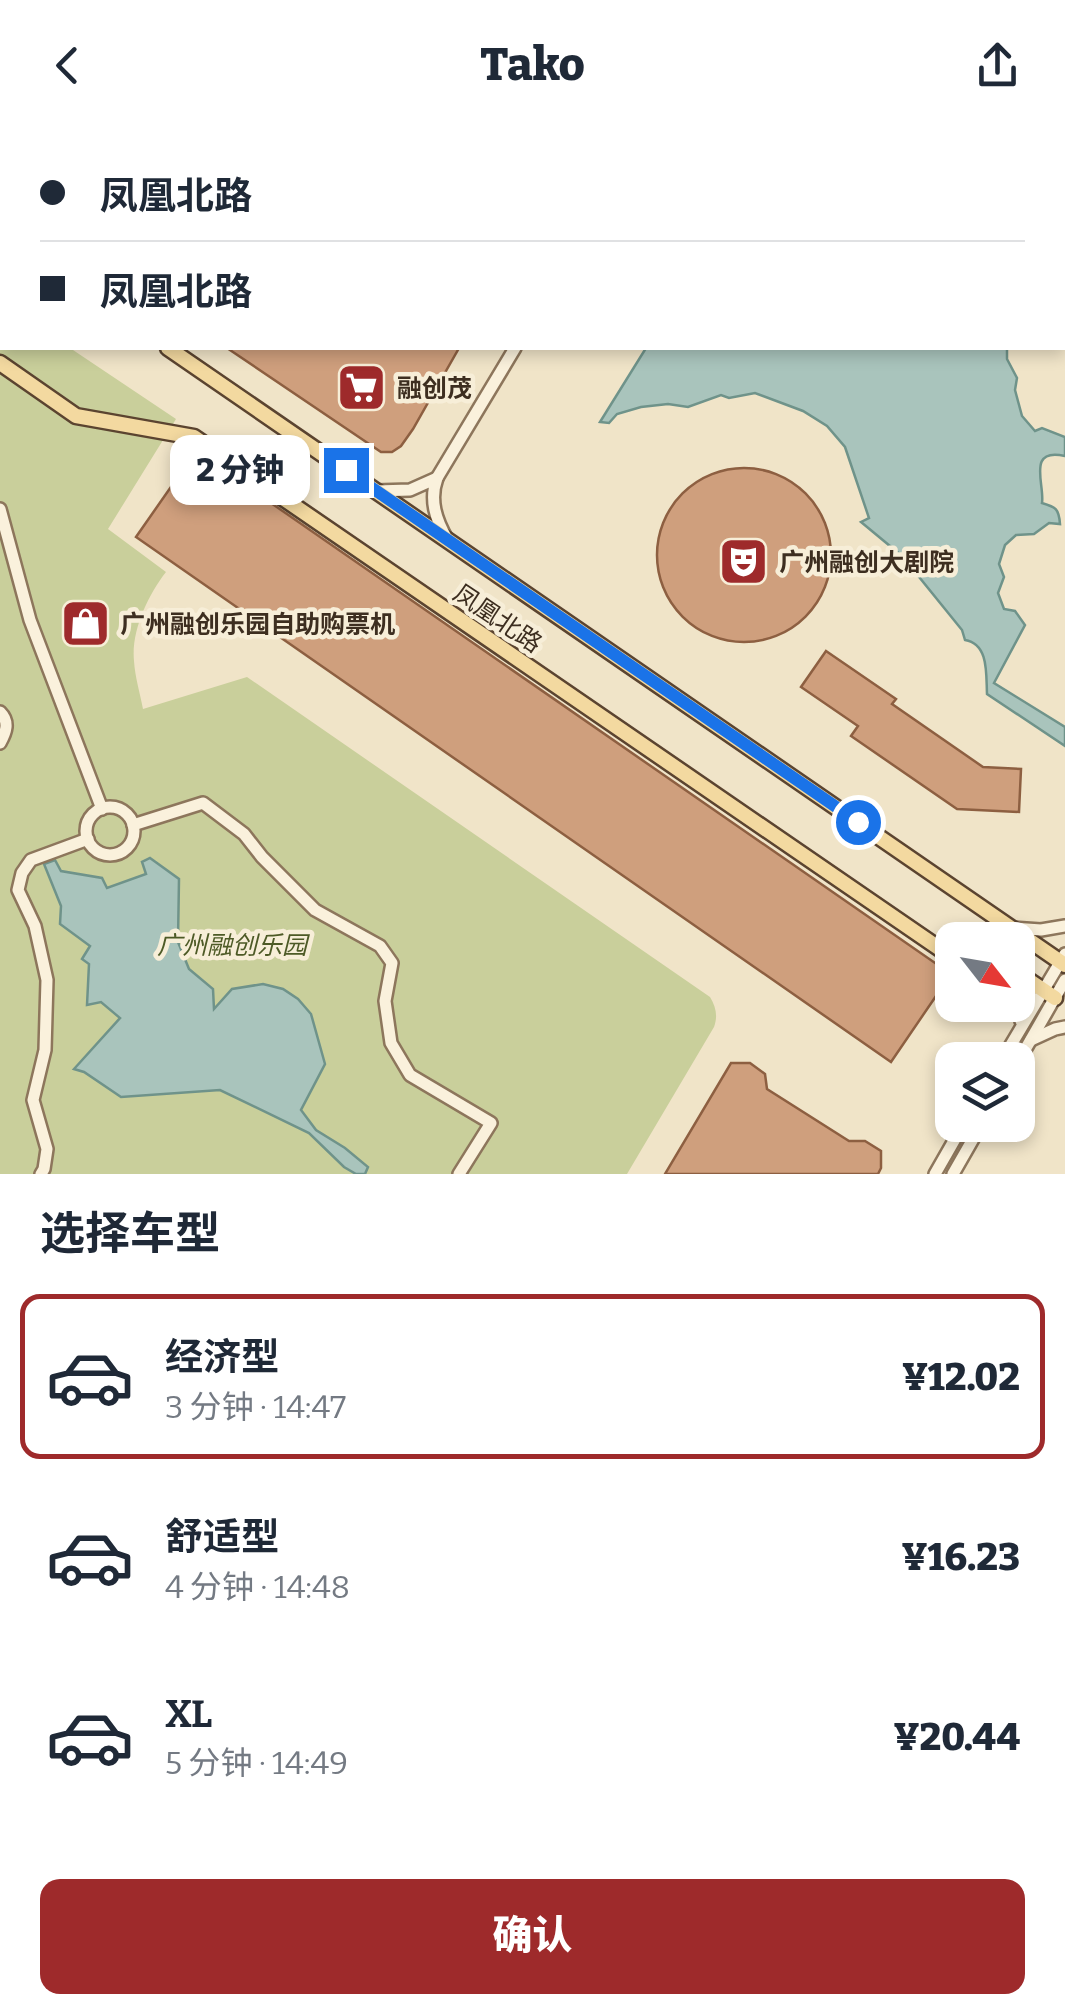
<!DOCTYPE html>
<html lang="zh">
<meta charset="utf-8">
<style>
:root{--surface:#fff;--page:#f2f2f3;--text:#1f2937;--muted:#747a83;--line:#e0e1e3;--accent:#9e2a2b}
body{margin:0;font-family:Bitter,"Noto Sans SC",serif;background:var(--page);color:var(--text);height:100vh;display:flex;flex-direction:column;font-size:38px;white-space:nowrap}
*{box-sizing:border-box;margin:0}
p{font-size:32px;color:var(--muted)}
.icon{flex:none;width:55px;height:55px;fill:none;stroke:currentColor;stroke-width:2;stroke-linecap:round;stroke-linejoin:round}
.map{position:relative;height:1044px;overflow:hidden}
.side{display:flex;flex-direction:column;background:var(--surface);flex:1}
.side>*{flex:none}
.guide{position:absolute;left:0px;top:0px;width:1065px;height:220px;box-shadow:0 5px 15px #0003;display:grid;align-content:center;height:220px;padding:0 40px;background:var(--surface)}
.needle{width:65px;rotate:121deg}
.controls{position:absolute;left:935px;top:792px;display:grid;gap:20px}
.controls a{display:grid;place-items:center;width:100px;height:100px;border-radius:20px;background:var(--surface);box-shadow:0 5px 15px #0003;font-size:50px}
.end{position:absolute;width:45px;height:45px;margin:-22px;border:12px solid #1a73e8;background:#fff;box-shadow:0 0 0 5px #fff}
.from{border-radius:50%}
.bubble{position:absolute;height:70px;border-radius:20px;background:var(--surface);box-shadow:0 5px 15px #0003;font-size:32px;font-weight:800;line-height:70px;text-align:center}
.guide b{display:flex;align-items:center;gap:35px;height:95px;font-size:38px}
.guide b+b{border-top:2px solid var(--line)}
.guide i{width:25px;height:25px;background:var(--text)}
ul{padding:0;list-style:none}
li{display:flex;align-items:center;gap:30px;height:165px;margin:0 20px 15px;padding:0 20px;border:5px solid transparent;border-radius:20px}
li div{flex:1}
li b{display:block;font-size:38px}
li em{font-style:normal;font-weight:800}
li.selected{border-color:var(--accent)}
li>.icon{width:90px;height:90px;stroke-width:1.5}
h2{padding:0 40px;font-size:45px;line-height:120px}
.button{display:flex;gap:20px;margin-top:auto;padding:20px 40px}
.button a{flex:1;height:115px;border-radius:20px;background:var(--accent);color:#fff;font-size:40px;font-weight:800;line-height:115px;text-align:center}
header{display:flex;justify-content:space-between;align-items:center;height:130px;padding:0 40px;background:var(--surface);font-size:45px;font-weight:800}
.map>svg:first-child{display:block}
.green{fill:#c9cf9b}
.water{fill:#a9c4bc;stroke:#6f938a;stroke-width:2.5}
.building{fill:#cf9f7d;stroke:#8d5f41;stroke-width:2.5}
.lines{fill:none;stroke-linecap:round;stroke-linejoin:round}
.minor-casing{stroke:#8d765c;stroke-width:16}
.major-casing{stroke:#5b4430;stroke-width:19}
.minor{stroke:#faf1dc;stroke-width:11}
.major{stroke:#f3d9a0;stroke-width:14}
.route{stroke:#1a73e8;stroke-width:12}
.labels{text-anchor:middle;stroke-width:9;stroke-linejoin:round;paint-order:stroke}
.poi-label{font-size:25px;font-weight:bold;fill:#3d2e20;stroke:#f7eed8;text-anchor:start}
.street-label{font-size:25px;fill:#3d2e20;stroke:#f7eed8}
.park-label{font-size:25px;font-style:italic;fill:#4d5a26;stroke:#f7eed8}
</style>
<header><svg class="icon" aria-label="back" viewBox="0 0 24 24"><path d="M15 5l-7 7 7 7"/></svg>Tako<svg class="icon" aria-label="share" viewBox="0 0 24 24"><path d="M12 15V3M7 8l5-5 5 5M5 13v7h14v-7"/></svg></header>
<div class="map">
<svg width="1065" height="1044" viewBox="0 0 1065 1044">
<rect width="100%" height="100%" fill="#f0e4c8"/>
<!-- green -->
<path class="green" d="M 0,170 L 2,172 L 2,218 L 70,218 L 176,289 L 108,399 L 166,442 C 148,465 131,501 134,531 C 135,547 140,563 143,579 L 247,547 L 710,867 C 716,877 718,886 714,897 L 627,1044 L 0,1044 L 0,607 L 4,601 L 0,586 Z"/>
<!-- water -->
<g class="water">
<path d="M 646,218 L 1007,218 L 1007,229 L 1017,248 L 1015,260 L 1022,286 L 1035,301 L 1042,298 L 1065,307 L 1065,326 C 1026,317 1045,355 1042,373 C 1056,377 1059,379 1060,394 L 1049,393 L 1034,404 L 1016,405 L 1005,415 L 999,434 L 1004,447 L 998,463 L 1004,479 L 1015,481 L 1025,495 L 994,553 L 1065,597 L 1065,616 L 987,564 C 986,544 989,514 965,510 L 962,500 L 902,426 L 861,392 L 869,388 L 845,317 L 827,296 L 803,281 L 755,263 L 729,268 L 721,265 L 688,277 L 668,274 L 641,277 L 617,284 L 609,293 L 600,292 Z"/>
<polygon points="150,728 179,749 178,812 189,839 213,859 214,879 232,859 263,854 283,859 298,869 311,884 325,934 301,980 316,1000 345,1018 368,1037 365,1044 356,1044 344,1037 309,1003 220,960 121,967 84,942 74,939 120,888 101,872 87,875 89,834 82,829 90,816 60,794 61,776 44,734 55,730 61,741 102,748 107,758 146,744 142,732"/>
</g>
<!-- building -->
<g class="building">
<polygon points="227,218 459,218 413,299 401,316 392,322 381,322"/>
<polygon points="196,321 951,844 891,932 136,407"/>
<circle cx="744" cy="425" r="87"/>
<polygon points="826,521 896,569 892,574 983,637 1021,639 1019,682 957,679 851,606 858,596 801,557"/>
<polygon points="731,933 750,933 765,944 767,959 849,1011 865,1011 881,1021 881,1038 878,1044 665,1044"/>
</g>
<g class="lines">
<defs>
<g id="minor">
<polyline points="1064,0 1065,1"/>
<polyline points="643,2 645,0"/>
<polyline points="437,348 515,218"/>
<path d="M 376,361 L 410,360 L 437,348 C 429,370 436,390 447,409"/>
<polyline points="0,379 30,490 102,679"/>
<path d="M 0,582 C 10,592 6,602 0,613"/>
<circle cx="110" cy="701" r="24"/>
<polyline points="133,695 203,673 244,704 262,727 315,780 380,816 392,833 385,871 391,913 410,945 491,993 459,1044"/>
<polyline points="1011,798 1041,800 1065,796"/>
<polyline points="1018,851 1024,880 1021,891"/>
<polyline points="1031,910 1055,899 1065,897"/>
<polyline points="1002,930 1065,824"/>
<polyline points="1018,932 1065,850"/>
<polyline points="41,1044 44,1039 47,1019 33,970 45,920 47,850 35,796 18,760 22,743 31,730 88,709"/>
<polyline points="935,1044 963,995"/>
<polyline points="953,1044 981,995"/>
</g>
<g id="major">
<polyline points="0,103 2,105"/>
<polyline points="168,218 1065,835"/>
<polyline points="0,233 76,286 194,307 943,821 952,822"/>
<polyline points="1018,843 1055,868"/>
</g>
</defs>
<!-- minor casing -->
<use href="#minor" class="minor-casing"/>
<!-- major casing -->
<use href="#major" class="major-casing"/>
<!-- minor -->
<use href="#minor" class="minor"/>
<!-- major -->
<use href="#major" class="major"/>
</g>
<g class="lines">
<!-- route -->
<polyline class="route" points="346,340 858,692"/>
</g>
<!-- icons -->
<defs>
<symbol id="supermarket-square" viewBox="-11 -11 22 22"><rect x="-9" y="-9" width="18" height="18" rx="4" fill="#9e2a2b" stroke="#f7eed8"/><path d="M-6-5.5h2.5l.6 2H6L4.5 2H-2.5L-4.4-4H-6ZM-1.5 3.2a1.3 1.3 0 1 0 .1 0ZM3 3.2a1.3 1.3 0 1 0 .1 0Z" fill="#fff"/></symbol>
<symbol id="theatre-square" viewBox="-11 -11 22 22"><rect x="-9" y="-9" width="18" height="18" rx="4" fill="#9e2a2b" stroke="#f7eed8"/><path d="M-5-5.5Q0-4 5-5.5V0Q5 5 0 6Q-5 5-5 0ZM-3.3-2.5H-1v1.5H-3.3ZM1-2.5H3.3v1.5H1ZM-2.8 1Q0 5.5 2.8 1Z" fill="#fff"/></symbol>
<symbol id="shop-square" viewBox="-11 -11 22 22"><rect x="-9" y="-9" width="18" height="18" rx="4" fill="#9e2a2b" stroke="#f7eed8"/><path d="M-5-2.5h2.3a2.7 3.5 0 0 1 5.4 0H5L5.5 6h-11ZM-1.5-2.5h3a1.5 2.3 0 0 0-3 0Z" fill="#fff"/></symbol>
</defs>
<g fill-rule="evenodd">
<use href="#supermarket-square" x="334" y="230" width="55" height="55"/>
<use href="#theatre-square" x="716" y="404" width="55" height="55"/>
<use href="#shop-square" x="58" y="466" width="55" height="55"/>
</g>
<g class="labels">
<!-- poi labels -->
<g class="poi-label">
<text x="397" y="267">融创茂</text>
<text x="779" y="441">广州融创大剧院</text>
<text x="120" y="503">广州融创乐园自助购票机</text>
</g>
<!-- street labels -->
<g class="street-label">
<text transform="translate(498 488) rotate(34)" y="9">凤凰北路</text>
</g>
<!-- park labels -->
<g class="park-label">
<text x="232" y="824">广州融创乐园</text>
</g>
</g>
</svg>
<div class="controls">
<a><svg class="needle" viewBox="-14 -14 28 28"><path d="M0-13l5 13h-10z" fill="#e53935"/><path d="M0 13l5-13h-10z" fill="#747a83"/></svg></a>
<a><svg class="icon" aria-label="layers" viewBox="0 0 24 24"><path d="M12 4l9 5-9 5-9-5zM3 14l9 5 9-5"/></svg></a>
</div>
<i class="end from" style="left:858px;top:692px"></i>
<i class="end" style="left:346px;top:340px"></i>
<div class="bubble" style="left:170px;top:305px;width:140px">2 分钟</div>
<div class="guide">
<b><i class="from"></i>凤凰北路</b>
<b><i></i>凤凰北路</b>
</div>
</div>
<section class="side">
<h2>选择车型</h2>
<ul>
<li class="selected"><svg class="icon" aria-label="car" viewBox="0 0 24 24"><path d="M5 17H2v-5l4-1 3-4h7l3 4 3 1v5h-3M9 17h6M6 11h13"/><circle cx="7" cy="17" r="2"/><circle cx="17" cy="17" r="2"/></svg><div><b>经济型</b><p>3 分钟 · 14:47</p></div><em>¥12.02</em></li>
<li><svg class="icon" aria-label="car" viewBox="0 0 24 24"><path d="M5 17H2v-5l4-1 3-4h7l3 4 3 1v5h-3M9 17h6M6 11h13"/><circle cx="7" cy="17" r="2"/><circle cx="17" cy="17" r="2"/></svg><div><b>舒适型</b><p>4 分钟 · 14:48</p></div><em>¥16.23</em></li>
<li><svg class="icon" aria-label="car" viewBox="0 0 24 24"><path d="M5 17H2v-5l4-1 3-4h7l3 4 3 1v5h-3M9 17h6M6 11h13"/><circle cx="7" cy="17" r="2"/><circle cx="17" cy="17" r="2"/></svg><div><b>XL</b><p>5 分钟 · 14:49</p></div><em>¥20.44</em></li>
</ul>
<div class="button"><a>确认</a></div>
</section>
